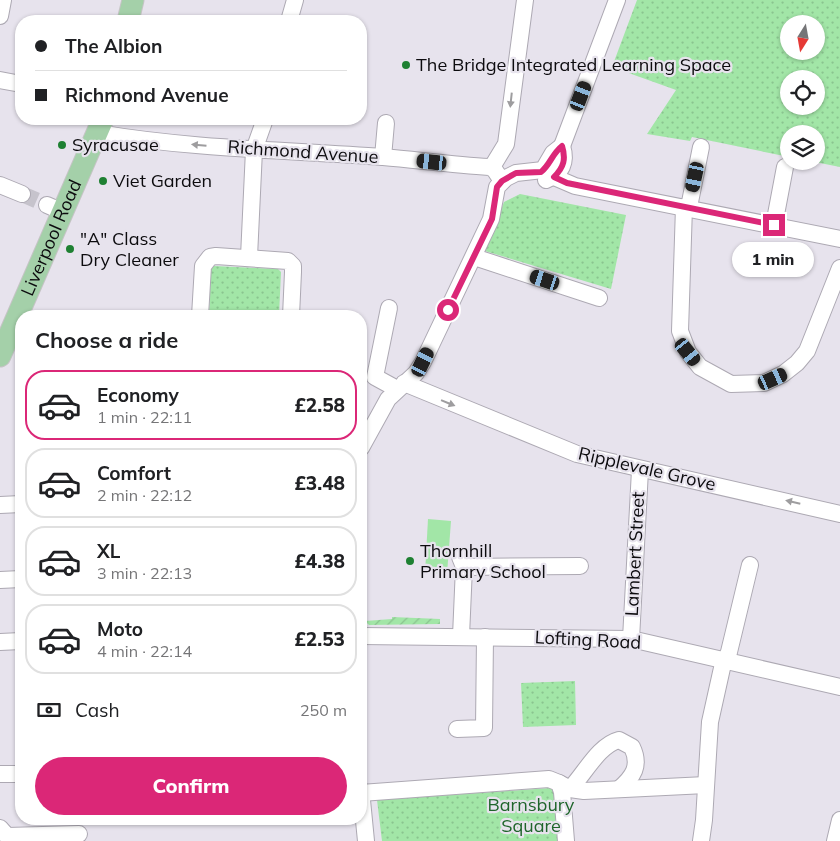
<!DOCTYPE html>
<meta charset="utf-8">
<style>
:root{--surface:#fff;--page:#f6f6f6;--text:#202124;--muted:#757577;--line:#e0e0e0;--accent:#db2777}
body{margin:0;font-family:Mulish,sans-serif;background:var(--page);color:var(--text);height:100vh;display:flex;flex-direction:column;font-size:19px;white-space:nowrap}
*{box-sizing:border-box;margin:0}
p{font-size:16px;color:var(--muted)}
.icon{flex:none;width:28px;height:28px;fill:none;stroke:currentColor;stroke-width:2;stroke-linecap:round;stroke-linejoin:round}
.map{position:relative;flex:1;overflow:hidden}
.sheet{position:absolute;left:15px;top:310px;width:352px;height:515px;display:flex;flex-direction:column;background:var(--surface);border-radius:20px;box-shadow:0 1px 4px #0004}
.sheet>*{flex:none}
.banner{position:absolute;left:15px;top:15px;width:352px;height:110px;border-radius:20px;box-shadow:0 1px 4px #0004;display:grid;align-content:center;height:110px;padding:0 20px;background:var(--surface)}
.needle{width:32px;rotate:191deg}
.buttons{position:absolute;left:780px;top:15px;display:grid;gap:10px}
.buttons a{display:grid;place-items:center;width:45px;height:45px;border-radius:50%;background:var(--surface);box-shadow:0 1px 4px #0004;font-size:25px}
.end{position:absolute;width:22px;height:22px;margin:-11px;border:6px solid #db2777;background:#fff;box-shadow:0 0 0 2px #fff}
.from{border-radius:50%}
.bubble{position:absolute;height:35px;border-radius:18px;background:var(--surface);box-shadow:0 1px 4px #0004;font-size:16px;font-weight:800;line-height:35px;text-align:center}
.car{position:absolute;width:15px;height:30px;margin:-15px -8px;border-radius:6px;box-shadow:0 0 4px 1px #0007;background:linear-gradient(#222 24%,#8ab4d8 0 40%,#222 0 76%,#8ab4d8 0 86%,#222 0)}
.banner b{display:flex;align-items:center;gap:18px;height:48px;font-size:19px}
.banner b+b{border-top:1px solid var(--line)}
.banner i{width:12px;height:12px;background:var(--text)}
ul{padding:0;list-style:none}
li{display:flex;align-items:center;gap:15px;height:70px;margin:0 10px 8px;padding:0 10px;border:2px solid var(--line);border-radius:20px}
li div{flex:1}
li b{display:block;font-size:19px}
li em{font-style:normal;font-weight:800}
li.current{border-color:var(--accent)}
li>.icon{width:45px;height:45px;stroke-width:1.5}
h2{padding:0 20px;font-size:22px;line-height:60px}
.pay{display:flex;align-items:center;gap:12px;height:55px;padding:0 20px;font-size:19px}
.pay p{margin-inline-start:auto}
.cta{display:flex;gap:10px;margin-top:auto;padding:10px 20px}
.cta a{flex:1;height:58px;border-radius:30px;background:var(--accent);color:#fff;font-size:20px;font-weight:800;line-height:58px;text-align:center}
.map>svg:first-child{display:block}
.grass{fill:#a2e6a7}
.park{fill:url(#park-dots);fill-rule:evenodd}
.garden{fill:url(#garden-furrows)}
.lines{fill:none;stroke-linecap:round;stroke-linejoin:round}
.minor-tunnel{stroke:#c6c3cc;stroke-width:16;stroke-dasharray:16 8;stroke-linecap:butt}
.minor-casing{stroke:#ada9b3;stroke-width:18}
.major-casing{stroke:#c5c4c5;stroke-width:23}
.minor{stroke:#fff;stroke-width:16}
.major{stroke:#a4d0a9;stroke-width:21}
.oneway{fill:#9e9d9f}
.route{stroke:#db2777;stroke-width:6}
.poi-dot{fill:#1e8032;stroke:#e7e3ed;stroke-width:2}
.labels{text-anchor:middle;stroke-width:4.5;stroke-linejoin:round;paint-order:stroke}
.poi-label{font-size:18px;fill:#0c0b0e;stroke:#e7e3ed;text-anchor:start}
.street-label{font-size:18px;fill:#0c0b0e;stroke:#e7e3ed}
.park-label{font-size:18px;fill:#1e652a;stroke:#e7e3ed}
</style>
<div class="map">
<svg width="840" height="841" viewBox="0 0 840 841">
<defs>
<pattern id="park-dots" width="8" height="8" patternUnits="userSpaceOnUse" patternTransform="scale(1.25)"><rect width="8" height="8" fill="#a2e6a7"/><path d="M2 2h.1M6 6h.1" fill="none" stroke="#8ac48f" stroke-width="1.8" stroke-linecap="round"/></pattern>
<pattern id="garden-furrows" width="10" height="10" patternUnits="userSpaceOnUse" patternTransform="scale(1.25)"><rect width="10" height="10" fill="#a2e6a7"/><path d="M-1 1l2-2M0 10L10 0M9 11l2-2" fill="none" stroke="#8ac48f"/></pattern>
</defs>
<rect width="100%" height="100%" fill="#e7e3ed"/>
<!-- grass -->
<polygon class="grass" points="428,519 451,521 447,574 425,573"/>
<!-- park -->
<g class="park">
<path d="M 637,0 L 840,0 L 840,167 L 810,161 L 816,161 L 816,134 L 789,134 L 789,157 L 692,137 L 690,141 L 647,134 L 676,90 L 612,67 ZM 789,24 L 816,24 L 816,51 L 789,51 ZM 789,79 L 816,79 L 816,106 L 789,106 Z"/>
<polygon points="520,194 626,215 611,289 485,251 504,202"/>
<polygon points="214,266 278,269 281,272 279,316 209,316 211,269"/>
<polygon points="575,681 576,725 523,727 521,683"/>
<polygon points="550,788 555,789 560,841 382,841 377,800"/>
</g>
<!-- garden -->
<polygon class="garden" points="392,617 440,619 440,624 369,625 365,621 392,619"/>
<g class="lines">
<!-- minor-tunnel -->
<polyline class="minor-tunnel" points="22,194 47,205"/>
<defs>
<g id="minor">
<polyline points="0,16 3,0"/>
<polyline points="289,21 295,0"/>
<polyline points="0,80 21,84"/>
<path d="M 98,133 C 192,149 288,150 383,157 C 418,160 453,165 489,167 L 494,169 L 502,181"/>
<polyline points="562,146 617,0"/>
<polyline points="383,157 386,123"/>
<polyline points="492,167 506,144 525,0"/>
<polyline points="554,177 575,186 840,239"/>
<path d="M 546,180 C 562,174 567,162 562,146"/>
<polyline points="0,185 22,194"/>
<polyline points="47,205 63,212"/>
<polyline points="684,207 680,331 688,352 700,367 731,384 764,383 783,374 797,363 807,351 840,268"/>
<polyline points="689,207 701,147"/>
<polyline points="774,225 785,167"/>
<polyline points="249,257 254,150 265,119"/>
<polyline points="474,257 599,298"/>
<polyline points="389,308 375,377 397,389"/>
<polyline points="200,316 203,266 210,257 216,256 288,261 293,266 293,272 291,316"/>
<polyline points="404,383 577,454 840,514"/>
<polyline points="361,448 388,399 416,373 423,362 491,219 497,187 506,178 516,173 543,170 553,153 562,146"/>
<polyline points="0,505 21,504"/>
<polyline points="460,557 464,567 461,636"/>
<polyline points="464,567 580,566"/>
<polyline points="0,580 21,579"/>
<polyline points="361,636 631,639 840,687"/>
<polyline points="631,639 640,470"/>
<polyline points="0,642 21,641"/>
<polyline points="457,729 484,728 485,637"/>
<polyline points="0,774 21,774"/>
<polyline points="559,783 570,789 584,791 706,785"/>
<path d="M 570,789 C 585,773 599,745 619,740 L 632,747 C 641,766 633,777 619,789"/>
<polyline points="361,790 366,841"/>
<polyline points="361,793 549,779 559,783 562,792 566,841"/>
<polyline points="0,828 7,836 79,834"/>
<polyline points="701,841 704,820 710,722 722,668 729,652 750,565"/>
<polyline points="835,841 840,820"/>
</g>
<g id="major">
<polyline points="128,21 133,0"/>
<path id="s1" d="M 0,356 L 103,119"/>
</g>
</defs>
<!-- minor casing -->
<use href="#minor" class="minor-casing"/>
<!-- major casing -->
<use href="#major" class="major-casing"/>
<!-- minor -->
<use href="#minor" class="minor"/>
<!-- major -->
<use href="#major" class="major"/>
</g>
<!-- one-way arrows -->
<defs><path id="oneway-solid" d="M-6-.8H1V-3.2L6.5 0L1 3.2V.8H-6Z" transform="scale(1.25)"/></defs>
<g class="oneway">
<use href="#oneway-solid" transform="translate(511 100) rotate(96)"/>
<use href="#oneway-solid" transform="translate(199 145) rotate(-175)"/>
<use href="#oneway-solid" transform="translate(448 403) rotate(22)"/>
<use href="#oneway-solid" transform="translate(793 502) rotate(-167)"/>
</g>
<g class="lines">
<!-- route -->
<path class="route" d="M 448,310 L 492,219 L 497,187 L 502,181 L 516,173 L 541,172 C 550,165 552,154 562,146 C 566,159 564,167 554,177 L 567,183 L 774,225"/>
</g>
<!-- markers -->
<g class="poi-dot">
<circle cx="406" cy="65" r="5"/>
<circle cx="62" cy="145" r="5"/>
<circle cx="103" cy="181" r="5"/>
<circle cx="70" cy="249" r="5"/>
<circle cx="410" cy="561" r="5"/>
</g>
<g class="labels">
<!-- poi labels -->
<g class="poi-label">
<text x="416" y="71">The Bridge Integrated Learning Space</text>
<text x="72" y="151">Syracusae</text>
<text x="113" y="187">Viet Garden</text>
<text x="80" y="245">"A" Class<tspan x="80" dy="21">Dry Cleaner</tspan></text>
<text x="420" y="557">Thornhill<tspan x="420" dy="21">Primary School</tspan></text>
</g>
<!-- street labels -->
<g class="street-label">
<text transform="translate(303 152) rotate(4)" y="6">Richmond Avenue</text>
<text dy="6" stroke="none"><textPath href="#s1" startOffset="129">Liverpool Road</textPath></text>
<text transform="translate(647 469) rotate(13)" y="6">Ripplevale Grove</text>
<text transform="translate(635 554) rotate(-87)" y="6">Lambert Street</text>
<text transform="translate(588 640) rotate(3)" y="6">Lofting Road</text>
</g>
<!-- park labels -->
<g class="park-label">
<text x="531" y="811">Barnsbury<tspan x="531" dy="21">Square</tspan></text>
</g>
</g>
</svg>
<div class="buttons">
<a><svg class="needle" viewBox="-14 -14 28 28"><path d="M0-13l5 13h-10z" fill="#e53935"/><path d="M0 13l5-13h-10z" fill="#757577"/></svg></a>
<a><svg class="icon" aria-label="locate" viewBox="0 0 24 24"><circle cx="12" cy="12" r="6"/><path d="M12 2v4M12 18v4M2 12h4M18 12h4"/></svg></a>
<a><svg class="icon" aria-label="layers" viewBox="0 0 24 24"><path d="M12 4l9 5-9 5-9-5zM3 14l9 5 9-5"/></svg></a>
</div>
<i class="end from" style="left:448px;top:310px"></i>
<i class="end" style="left:774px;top:225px"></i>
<div class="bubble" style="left:732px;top:242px;width:82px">1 min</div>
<i class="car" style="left:581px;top:96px;rotate:21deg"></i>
<i class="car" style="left:432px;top:162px;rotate:276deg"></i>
<i class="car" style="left:695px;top:177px;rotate:192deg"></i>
<i class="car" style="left:545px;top:280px;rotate:288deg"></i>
<i class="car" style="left:688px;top:352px;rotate:141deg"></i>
<i class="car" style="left:423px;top:362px;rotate:26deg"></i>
<i class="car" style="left:773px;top:379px;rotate:66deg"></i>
<div class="banner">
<b><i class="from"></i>The Albion</b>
<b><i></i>Richmond Avenue</b>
</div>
<section class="sheet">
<h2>Choose a ride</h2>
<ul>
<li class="current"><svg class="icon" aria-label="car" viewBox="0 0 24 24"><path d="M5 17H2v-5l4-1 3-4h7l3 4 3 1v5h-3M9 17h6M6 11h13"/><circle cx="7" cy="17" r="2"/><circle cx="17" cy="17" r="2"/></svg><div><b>Economy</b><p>1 min · 22:11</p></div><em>£2.58</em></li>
<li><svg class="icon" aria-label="car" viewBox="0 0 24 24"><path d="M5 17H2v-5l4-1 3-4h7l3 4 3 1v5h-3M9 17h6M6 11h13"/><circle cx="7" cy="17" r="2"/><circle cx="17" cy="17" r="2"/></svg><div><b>Comfort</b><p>2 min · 22:12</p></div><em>£3.48</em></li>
<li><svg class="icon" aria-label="car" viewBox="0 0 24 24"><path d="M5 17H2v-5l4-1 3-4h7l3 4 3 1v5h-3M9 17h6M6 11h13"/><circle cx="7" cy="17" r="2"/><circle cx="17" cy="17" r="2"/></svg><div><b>XL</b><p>3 min · 22:13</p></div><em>£4.38</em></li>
<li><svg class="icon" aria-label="car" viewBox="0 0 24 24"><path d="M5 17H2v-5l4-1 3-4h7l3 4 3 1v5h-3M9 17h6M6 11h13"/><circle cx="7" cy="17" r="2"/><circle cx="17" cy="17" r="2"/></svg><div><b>Moto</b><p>4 min · 22:14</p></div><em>£2.53</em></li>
</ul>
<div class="pay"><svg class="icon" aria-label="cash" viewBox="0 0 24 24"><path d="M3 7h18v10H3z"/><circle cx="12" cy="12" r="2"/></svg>Cash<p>250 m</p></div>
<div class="cta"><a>Confirm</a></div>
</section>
</div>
